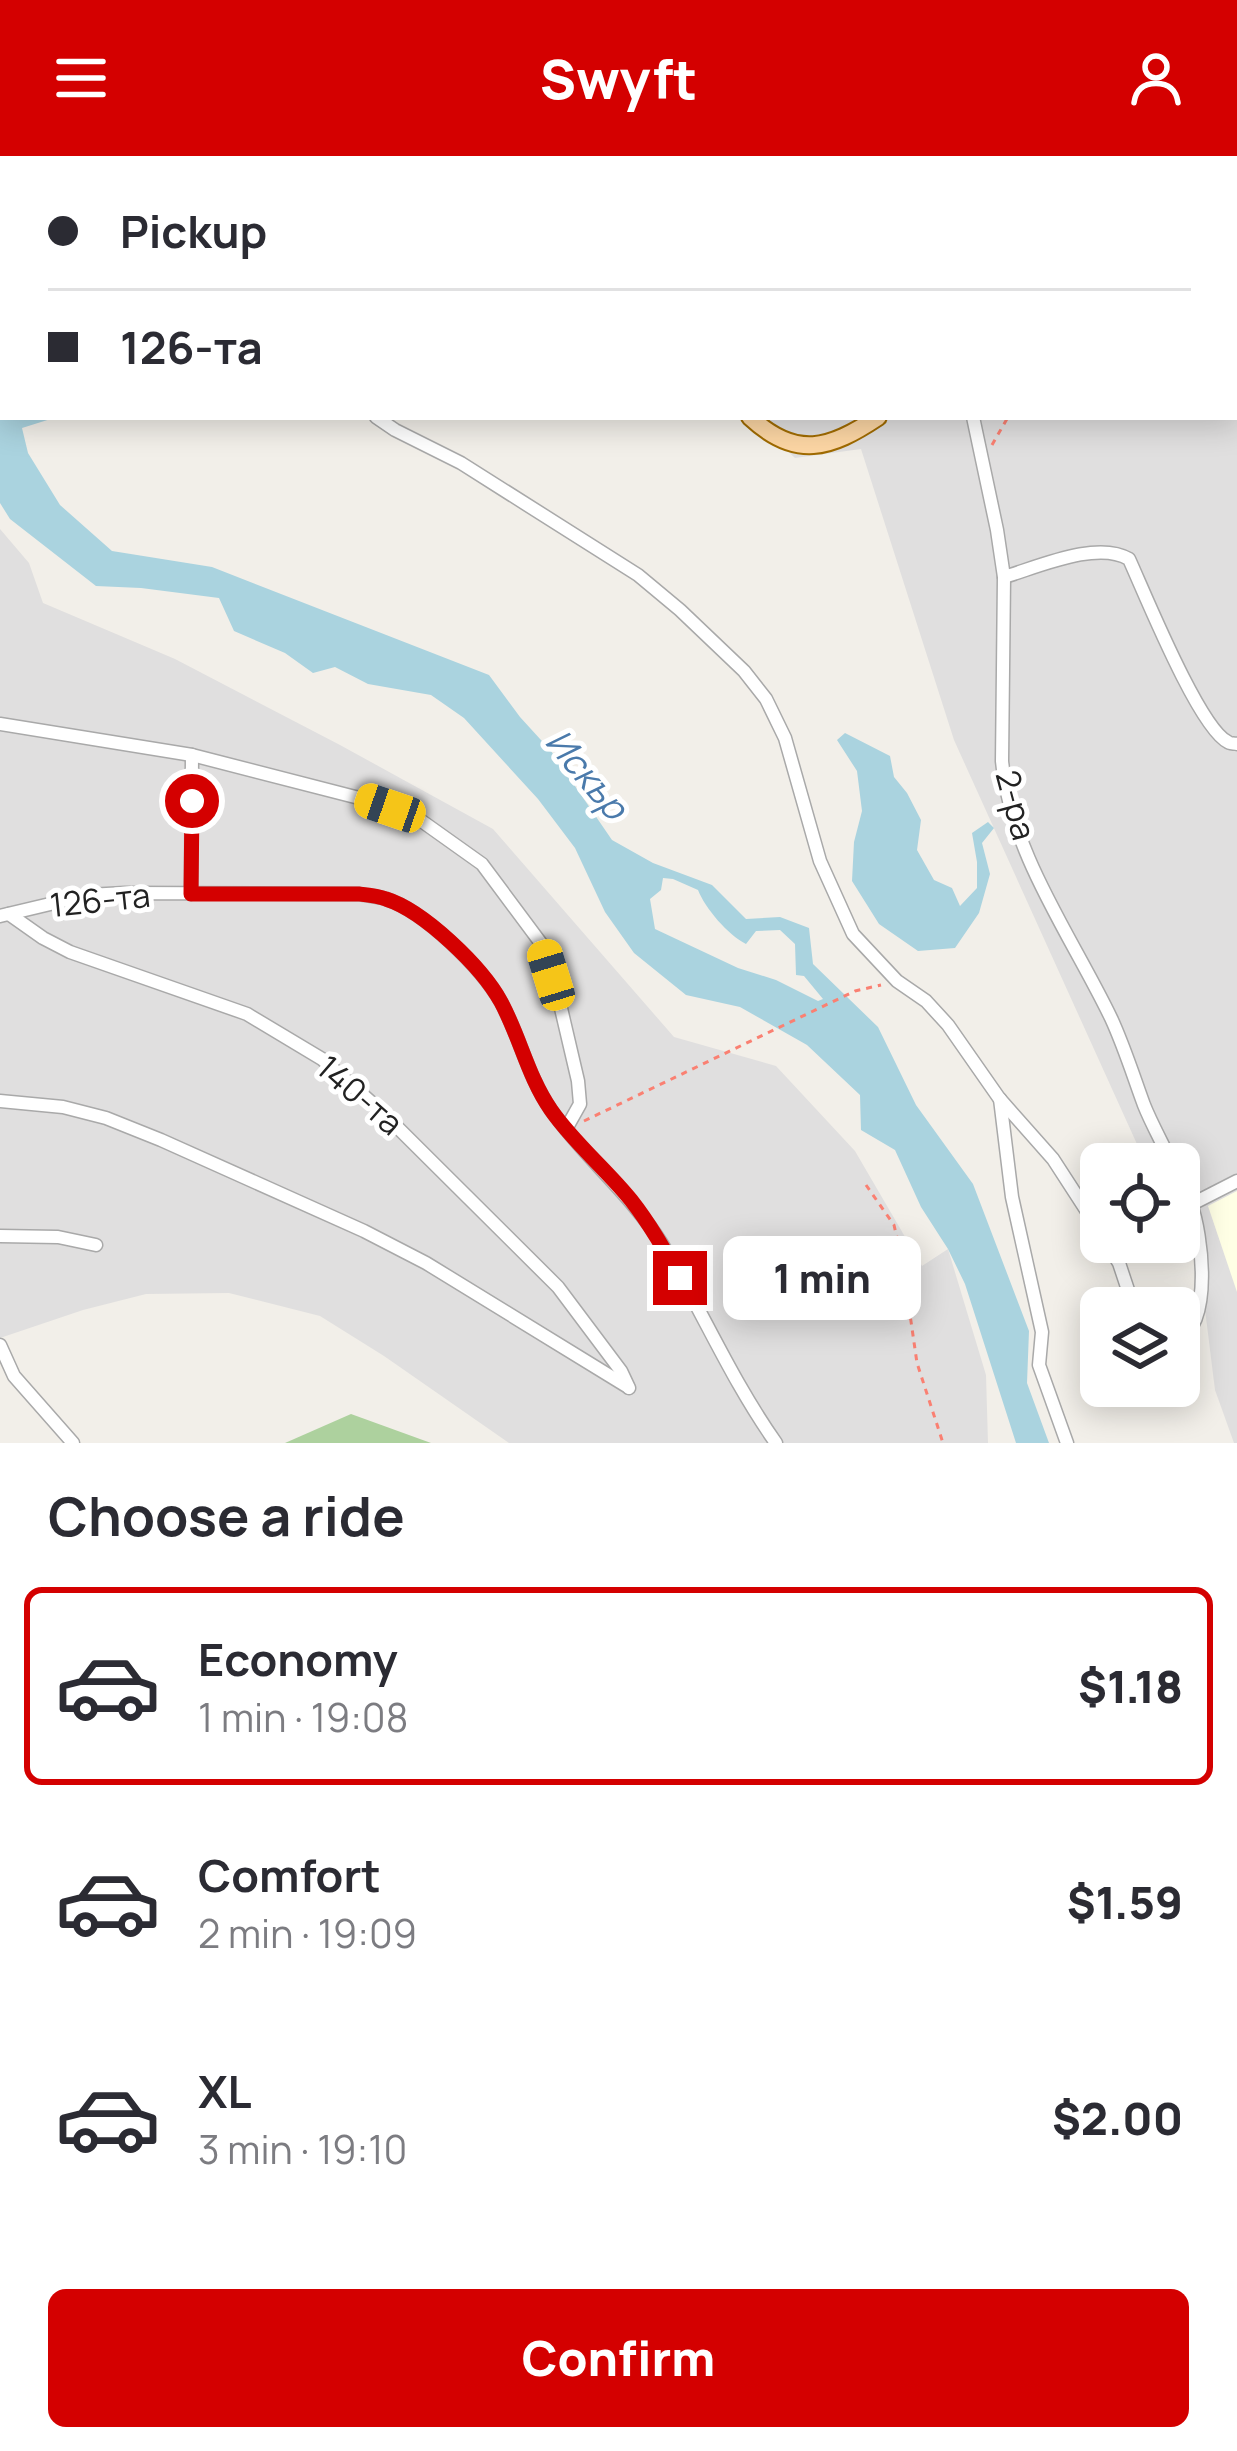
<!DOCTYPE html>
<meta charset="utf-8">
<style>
:root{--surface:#fff;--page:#f7f7f7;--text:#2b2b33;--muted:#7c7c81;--line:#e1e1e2;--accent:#d40000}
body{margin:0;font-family:Manrope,sans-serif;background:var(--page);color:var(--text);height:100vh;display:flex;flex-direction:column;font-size:45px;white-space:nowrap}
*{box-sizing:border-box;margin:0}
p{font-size:39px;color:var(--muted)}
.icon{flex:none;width:66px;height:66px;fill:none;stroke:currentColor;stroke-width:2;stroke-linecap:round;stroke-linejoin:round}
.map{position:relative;height:1287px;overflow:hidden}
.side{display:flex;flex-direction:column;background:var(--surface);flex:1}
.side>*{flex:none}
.top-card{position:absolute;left:0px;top:0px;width:1239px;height:264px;box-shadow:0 6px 30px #0003;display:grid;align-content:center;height:264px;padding:0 48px;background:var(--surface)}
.controls{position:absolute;left:1080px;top:987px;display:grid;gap:24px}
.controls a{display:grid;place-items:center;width:120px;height:120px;border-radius:18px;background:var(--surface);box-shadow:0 6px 30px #0003;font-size:60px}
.end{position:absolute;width:54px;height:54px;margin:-27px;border:15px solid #d40000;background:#fff;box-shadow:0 0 0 6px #fff}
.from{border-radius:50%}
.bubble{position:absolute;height:84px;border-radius:18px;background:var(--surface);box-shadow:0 6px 30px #0003;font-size:39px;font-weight:800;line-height:84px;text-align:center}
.car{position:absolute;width:36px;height:72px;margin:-36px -18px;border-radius:15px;box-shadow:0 0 9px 3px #0007;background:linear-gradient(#f5c518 24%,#345 0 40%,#f5c518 0 76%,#345 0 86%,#f5c518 0)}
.top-card b{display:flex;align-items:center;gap:42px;height:114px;font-size:45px}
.top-card b+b{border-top:3px solid var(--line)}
.top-card i{width:30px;height:30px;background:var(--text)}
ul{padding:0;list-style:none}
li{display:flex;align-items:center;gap:36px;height:198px;margin:0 24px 18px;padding:0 24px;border:6px solid transparent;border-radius:18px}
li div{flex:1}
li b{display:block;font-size:45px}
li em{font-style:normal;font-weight:800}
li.on{border-color:var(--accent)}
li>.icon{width:108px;height:108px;stroke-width:1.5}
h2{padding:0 48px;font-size:54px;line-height:144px}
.cta{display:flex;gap:24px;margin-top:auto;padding:24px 48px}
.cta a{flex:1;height:138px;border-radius:18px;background:var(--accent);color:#fff;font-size:48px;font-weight:800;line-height:138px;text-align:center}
header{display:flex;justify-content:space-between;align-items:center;height:156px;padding:0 48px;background:var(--accent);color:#fff;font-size:54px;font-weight:800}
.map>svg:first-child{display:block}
.residential{fill:#e0dfdf}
.education{fill:#ffffe5}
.forest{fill:#add19e}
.water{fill:#aad3df;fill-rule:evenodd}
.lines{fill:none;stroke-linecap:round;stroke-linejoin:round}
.minor-casing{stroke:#a9a9a9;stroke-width:15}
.major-casing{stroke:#a06b00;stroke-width:20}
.path{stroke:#fa8072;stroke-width:3;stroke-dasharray:6 6;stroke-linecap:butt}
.minor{stroke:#fff;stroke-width:12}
.major{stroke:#fcd6a4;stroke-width:16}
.route{stroke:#d40000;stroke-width:15}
.labels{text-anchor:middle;stroke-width:10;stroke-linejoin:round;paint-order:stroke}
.street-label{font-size:33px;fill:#222;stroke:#fff}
.water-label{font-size:36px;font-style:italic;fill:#4a7aab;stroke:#fff}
</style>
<header><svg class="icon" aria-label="menu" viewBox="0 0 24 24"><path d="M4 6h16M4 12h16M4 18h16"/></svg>Swyft<svg class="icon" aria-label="person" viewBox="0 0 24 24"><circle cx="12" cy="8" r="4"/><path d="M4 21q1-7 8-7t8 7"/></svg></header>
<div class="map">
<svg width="1237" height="1287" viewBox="0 0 1237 1287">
<rect width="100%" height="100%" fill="#f2efe9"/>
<!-- residential -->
<g class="residential">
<polygon points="616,0 1237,0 1237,1287 1234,1287 1215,1234 1192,1049 1179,1047 1179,1008 1146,1008 954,584 861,293 795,302 752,261 1236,261 1236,3 616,3"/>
<polygon points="0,373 29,407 43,447 175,503 340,589 493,673 674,881 776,910 855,995 922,1110 948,1093 986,1219 988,1287 509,1287 384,1200 320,1160 229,1137 146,1138 83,1154 0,1182"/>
</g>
<!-- education -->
<polygon class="education" points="1237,1035 1237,1136 1208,1050"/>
<!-- forest -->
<polygon class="forest" points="351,1258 431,1287 285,1287"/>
<!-- water -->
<g class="water">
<path d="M 0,224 L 3,227 L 3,261 L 57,261 L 22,272 L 28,297 L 60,349 L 112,395 L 212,411 L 489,519 L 520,561 L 551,595 L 612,684 L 653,707 L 712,729 L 746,763 L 780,761 L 809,772 L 813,808 L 878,871 L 916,949 L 973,1028 L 1029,1175 L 1027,1227 L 1049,1287 L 1016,1287 L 965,1128 L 948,1093 L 921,1051 L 895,994 L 861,974 L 860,939 L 807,889 L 740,851 L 686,839 L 634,797 L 605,756 L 575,692 L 538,643 L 464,562 L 431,539 L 368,528 L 335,511 L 313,517 L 285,497 L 234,475 L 219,442 L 141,432 L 96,430 L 10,363 L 0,347 ZM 663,722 L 673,723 L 698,734 C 705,752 728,779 746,788 L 756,775 L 780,774 L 795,788 L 796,819 L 804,820 L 823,843 L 818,845 L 776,824 L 738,812 L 655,773 L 650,743 L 661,734 Z"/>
<polygon points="845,577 890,600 894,621 907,637 921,664 917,694 934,724 952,732 960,750 977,732 977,706 972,677 988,666 994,672 982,687 990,718 979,757 955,792 918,795 879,768 852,725 854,686 862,655 857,615 837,584"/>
</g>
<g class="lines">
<defs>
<g id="minor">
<polyline points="784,0 786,3"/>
<polyline points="846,3 848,0"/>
<polyline points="1148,3 1148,0"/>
<polyline points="0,89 3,90"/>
<polyline points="1236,233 1237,233"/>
<polyline points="376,261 395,274 461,307 638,419 680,454 744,515 766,543 785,582 820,705 853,778 897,825 926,845 948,869 999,942 1053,1003 1101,1077"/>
<path d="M 973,261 L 997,374 L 1004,421 L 1002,605 C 1011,698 1071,779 1111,862 C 1124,890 1133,919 1144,949 C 1152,969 1163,988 1172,1008"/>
<path d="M 1004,421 C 1038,411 1097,384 1129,403 C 1145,438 1199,572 1228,586 C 1230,588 1234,587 1237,588"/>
<polyline points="0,568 192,599 363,643 416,661 482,708 543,790 560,848 578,925 580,948 566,973"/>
<polyline points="191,738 192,599"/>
<polyline points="9,758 43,782 70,796 247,858 322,903 381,955 558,1131 621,1215 629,1232"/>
<path d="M 0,760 L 88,739 L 125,737 L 359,738 C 368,740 378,740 386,743 C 424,755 481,811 501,846 C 520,881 528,921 551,954 C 584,1001 630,1037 662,1088 C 702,1154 730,1222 776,1287"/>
<polyline points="1000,943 1012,1041 1042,1176 1039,1209 1067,1287"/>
<polyline points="0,945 63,951 106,962 161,984 364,1075 426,1107 628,1231"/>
<path d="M 1179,1022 C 1183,1030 1188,1039 1191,1048 C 1202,1078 1213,1166 1179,1183"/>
<polyline points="1192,1048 1237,1025"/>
<polyline points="0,1080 58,1081 96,1089"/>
<polyline points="1106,1086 1119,1107 1134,1152"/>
<polyline points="0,1189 14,1220 73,1287"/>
</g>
<g id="major">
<polyline points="14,0 29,3"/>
<polyline points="1028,3 1029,0"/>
<path d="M 750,261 C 796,304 830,293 878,261"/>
</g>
</defs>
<!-- minor casing -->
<use href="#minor" class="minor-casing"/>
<!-- major casing -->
<use href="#major" class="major-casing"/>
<!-- path -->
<g class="path">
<polyline points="992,289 1008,261"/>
<polyline points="584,965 855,835 881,829"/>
<polyline points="866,1029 894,1069 902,1103 917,1207 943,1287"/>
</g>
<!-- minor -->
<use href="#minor" class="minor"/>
<!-- major -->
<use href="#major" class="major"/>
</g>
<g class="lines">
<!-- route -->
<path class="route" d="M 192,645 L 191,738 L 359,738 C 368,739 378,740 386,743 C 424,755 482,811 501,846 C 520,881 528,921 551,954 C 574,987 606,1013 631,1044 C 650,1068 665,1095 680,1122"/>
</g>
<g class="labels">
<!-- street labels -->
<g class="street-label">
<text transform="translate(1016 649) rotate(75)" y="12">2-ра</text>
<text transform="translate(100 744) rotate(-6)" y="12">126-та</text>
<text transform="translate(360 939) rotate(41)" y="12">140-та</text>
</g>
<!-- water labels -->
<g class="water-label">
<text transform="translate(587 618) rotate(50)" y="13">Искър</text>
</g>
</g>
</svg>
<div class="controls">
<a><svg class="icon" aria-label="locate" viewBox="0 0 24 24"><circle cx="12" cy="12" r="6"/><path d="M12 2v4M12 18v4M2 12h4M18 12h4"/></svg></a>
<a><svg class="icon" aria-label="layers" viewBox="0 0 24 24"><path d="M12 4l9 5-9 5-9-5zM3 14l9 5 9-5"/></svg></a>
</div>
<i class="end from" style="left:192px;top:645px"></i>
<i class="end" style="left:680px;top:1122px"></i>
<div class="bubble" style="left:723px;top:1080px;width:198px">1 min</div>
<i class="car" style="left:390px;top:652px;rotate:289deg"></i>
<i class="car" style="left:551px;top:819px;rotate:343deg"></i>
<div class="top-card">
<b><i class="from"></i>Pickup</b>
<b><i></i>126-та</b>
</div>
</div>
<section class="side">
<h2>Choose a ride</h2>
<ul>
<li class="on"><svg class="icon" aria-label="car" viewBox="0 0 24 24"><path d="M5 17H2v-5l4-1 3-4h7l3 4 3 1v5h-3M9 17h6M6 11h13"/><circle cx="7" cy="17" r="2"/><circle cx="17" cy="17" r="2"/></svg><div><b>Economy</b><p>1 min · 19:08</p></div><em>$1.18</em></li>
<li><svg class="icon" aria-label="car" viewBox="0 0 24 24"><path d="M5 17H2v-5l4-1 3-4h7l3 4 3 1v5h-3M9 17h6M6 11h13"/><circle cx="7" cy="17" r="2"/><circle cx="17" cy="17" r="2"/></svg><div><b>Comfort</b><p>2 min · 19:09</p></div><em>$1.59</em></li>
<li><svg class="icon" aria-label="car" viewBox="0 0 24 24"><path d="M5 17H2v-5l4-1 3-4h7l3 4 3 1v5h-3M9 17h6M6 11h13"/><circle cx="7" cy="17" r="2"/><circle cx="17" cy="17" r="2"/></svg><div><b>XL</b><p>3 min · 19:10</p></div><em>$2.00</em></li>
</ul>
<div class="cta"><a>Confirm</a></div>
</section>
